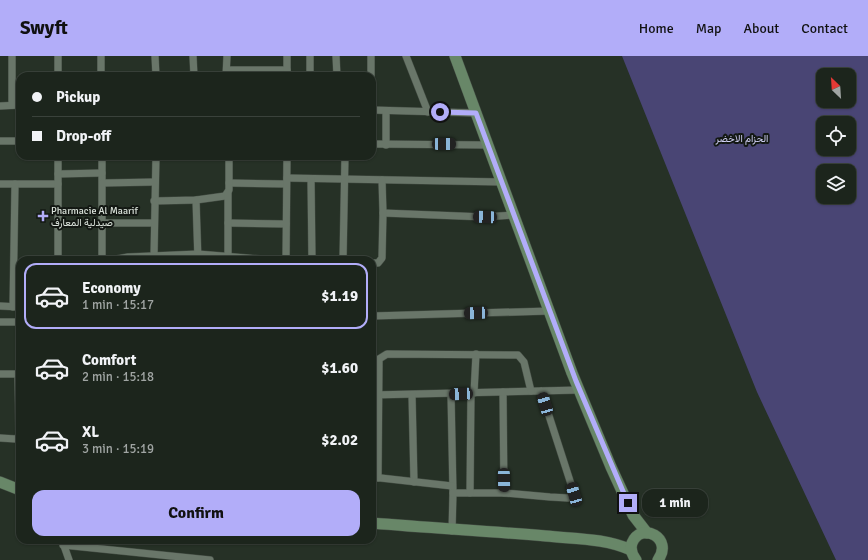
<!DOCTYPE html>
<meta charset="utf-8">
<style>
:root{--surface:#1c251c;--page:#252d25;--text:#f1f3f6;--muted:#a0a5a3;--line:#3a423b;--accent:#b2adf9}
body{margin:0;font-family:Signika,Vazirmatn,sans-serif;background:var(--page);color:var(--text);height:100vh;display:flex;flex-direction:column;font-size:15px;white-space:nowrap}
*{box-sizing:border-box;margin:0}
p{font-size:13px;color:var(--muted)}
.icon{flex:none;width:22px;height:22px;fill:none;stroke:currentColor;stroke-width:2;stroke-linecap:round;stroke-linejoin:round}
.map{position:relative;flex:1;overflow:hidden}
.side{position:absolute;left:16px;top:200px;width:360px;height:288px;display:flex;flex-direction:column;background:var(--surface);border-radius:12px;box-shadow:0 1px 3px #0004,0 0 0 1px var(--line)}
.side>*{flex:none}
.top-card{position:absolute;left:16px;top:16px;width:360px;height:88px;border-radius:12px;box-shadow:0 1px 3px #0004,0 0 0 1px var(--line);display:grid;align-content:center;height:88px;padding:0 16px;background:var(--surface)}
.needle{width:26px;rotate:335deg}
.fabs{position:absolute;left:816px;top:12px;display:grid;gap:8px}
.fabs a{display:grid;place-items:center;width:40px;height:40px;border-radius:8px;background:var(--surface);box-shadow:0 1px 3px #0004,0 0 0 1px var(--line);font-size:20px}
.end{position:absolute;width:18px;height:18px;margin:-9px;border:5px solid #b2adf9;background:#111;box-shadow:0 0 0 2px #111}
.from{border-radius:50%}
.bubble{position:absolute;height:28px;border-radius:12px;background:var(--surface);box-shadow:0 1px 3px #0004,0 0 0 1px var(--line);font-size:13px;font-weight:700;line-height:28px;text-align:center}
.car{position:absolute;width:12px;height:24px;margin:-12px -6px;border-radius:5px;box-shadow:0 0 3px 1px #0007;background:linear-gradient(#222 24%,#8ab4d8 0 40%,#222 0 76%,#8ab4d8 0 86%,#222 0)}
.top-card b{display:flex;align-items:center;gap:14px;height:38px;font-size:15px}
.top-card b+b{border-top:1px solid var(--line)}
.top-card i{width:10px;height:10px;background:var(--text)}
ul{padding:7px 0 0;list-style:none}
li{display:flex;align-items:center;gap:12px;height:66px;margin:0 8px 6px;padding:0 8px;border:2px solid transparent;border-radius:12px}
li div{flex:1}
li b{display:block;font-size:15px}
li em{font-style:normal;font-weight:700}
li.selected{border-color:var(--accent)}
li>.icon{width:36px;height:36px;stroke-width:1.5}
.cta{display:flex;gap:8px;margin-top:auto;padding:8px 16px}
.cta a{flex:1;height:46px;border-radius:12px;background:var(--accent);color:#111;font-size:16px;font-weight:700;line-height:46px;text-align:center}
header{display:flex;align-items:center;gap:24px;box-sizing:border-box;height:56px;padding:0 20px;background:var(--accent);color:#111}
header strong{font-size:19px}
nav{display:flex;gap:22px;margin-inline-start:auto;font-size:14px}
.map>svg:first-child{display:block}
.green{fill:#494574;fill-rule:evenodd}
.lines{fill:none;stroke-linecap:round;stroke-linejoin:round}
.street-casing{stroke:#444d44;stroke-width:8}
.secondary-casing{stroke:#444d44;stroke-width:12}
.street{stroke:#697669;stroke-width:7}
.secondary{stroke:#688768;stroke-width:11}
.route{stroke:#b2adf9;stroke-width:5}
.poi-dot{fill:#b2adf9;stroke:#131813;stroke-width:1.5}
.labels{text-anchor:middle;stroke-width:4;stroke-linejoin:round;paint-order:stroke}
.park-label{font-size:10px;fill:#d1d0f5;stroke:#131813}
.poi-label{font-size:10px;fill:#dae2da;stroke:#131813;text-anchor:start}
</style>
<header>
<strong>Swyft</strong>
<nav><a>Home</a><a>Map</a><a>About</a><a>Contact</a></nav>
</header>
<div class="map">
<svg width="868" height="504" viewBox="0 0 868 504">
<rect width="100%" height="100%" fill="#263126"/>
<!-- green -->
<path class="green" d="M 622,0 L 868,0 L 868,504 L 836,504 L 757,336 ZM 823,19 L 849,19 L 849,45 L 823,45 ZM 823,67 L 849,67 L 849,93 L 823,93 ZM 823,115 L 849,115 L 849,141 L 823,141 Z"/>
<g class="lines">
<defs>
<g id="street">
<polyline points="12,0 12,49"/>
<polyline points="58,0 58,20"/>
<polyline points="101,0 101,20"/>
<polyline points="155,0 156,20"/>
<polyline points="193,0 194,20"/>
<polyline points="336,0 337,20"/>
<polyline points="406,0 428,56"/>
<polyline points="227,14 287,14"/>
<polyline points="226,20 227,0"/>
<polyline points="287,20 287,0"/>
<polyline points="310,20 310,0"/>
<polyline points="371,20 371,0"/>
<polyline points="0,50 20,49"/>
<polyline points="372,54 476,57"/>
<polyline points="386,55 386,89"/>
<polyline points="0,85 20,85"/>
<polyline points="372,88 488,89"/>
<polyline points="102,100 102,204"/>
<polyline points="58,118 102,117"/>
<polyline points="287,122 502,126"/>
<polyline points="311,123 312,204"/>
<polyline points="103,127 155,126"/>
<polyline points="229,127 286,128"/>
<polyline points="0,128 58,128"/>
<polyline points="196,144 198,204"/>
<polyline points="154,145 196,144 225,140 229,134 229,100"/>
<polyline points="383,157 485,161 514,159"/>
<polyline points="103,167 154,167"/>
<polyline points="228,167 286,168"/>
<polyline points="154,200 156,100"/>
<polyline points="228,201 228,137"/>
<polyline points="58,204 58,100"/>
<polyline points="111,204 128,201 198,198 273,204"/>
<polyline points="286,204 287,100"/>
<polyline points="343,204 345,100"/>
<polyline points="372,207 378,207 382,202 383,157 382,124"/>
<polyline points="0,250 20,251"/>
<polyline points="13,251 15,128"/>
<polyline points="372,260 550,255"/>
<polyline points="0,266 20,266"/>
<polyline points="0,318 20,318"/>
<polyline points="503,336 504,437"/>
<polyline points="474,337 476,298"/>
<polyline points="451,338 453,437 452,475"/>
<polyline points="372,339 579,334"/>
<polyline points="412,339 414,426"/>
<polyline points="0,382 16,383 19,380 18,318"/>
<polyline points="372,421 452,430"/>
<polyline points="378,422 379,308 379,303 387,298 518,299 524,306 531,335"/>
<polyline points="453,437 504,437 550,441 568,442 573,440 571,428 541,335"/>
<polyline points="470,437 471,337"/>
<polyline points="62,484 69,504"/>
<polyline points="63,489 210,504"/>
</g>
<g id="secondary">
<polyline points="455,0 572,317 611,411 633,459 647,477"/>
<polyline points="0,426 20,434"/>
<path d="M 372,467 C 430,472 488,475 546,480 C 575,483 605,482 631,494"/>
<path d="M 636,504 C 632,499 630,493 632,487 C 641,465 674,482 658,504"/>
</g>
</defs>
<!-- street casing -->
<use href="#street" class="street-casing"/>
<!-- secondary casing -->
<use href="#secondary" class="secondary-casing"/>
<!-- street -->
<use href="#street" class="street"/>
<!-- secondary -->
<use href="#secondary" class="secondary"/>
</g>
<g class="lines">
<!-- route -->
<polyline class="route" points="440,56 476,57 576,325 628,447"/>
</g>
<!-- markers -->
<path class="poi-dot" d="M41 154h4v4h4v4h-4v4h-4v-4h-4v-4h4z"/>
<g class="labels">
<!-- park labels -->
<g class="park-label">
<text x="742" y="86">الحزام الاخضر</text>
</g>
<!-- poi labels -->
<g class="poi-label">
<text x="51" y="158">Pharmacie Al Maarif<tspan x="51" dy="12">صيدلية المعارف</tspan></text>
</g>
</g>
</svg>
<div class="fabs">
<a><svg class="needle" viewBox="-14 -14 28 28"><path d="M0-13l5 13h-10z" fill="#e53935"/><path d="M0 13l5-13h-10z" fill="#a0a5a3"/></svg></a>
<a><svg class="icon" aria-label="locate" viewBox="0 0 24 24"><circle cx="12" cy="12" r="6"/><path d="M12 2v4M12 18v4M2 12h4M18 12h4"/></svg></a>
<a><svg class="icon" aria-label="layers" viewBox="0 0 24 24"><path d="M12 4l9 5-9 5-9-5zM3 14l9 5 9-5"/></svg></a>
</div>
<i class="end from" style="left:440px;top:56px"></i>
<i class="end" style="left:628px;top:447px"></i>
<div class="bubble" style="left:642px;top:433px;width:66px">1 min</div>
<i class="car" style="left:444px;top:88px;rotate:90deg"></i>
<i class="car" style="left:485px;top:161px;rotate:272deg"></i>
<i class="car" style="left:476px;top:257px;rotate:268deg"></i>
<i class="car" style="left:461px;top:338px;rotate:267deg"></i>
<i class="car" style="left:545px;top:348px;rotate:344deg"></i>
<i class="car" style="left:504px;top:424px;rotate:179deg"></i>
<i class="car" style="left:574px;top:438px;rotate:344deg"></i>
<div class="top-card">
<b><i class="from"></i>Pickup</b>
<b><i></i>Drop-off</b>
</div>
<section class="side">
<ul>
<li class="selected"><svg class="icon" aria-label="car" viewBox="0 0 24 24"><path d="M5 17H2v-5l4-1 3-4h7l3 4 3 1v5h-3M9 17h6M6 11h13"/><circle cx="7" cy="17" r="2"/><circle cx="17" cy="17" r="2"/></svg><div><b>Economy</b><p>1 min · 15:17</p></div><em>$1.19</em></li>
<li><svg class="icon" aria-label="car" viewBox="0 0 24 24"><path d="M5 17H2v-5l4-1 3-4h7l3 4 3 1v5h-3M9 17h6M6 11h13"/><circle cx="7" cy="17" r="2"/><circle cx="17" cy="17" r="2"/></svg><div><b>Comfort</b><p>2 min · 15:18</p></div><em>$1.60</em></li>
<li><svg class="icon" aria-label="car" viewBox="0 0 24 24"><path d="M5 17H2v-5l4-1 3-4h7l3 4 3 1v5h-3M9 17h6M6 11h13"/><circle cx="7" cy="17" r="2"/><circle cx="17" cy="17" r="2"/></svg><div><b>XL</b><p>3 min · 15:19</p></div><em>$2.02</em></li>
</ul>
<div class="cta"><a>Confirm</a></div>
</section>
</div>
